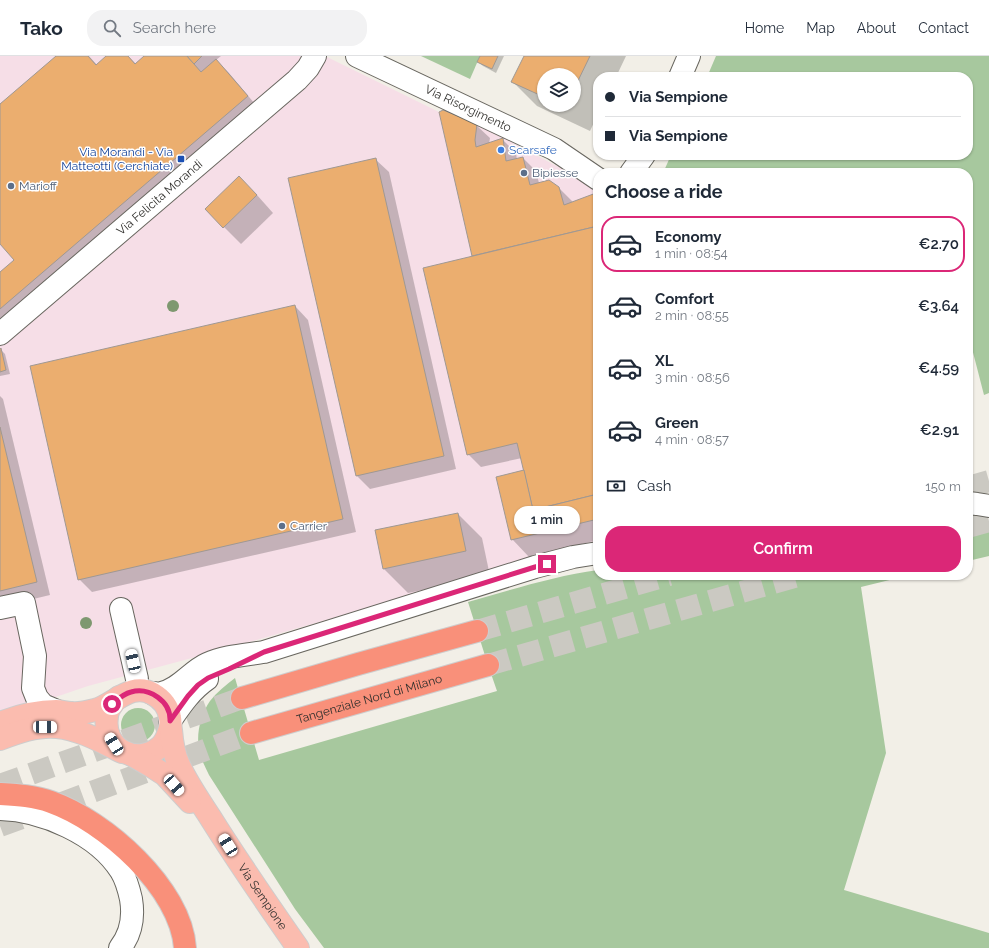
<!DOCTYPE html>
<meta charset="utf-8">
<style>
:root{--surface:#fff;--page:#f2f2f3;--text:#1f2937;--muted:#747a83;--line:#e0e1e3;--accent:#db2777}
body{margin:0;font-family:Raleway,sans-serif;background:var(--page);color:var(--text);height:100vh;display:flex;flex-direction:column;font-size:15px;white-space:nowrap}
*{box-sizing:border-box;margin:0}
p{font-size:13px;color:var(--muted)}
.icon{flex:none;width:22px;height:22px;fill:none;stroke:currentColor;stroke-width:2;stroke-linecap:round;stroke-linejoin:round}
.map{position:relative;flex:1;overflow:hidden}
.panel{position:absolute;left:593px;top:112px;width:380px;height:412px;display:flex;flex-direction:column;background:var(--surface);border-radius:16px;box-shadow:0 1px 3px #0004}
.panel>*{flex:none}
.guide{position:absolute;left:593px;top:16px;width:380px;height:88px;border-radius:16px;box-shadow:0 1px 3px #0004;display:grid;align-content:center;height:88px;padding:0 12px;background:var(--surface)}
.buttons{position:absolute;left:537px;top:12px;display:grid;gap:8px}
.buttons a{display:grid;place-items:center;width:44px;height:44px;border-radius:50%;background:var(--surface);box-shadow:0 1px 3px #0004;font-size:20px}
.end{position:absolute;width:18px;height:18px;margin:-9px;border:5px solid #db2777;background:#fff;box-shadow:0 0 0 2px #fff}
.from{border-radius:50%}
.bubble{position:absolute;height:28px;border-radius:14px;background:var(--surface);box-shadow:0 1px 3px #0004;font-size:13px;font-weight:600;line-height:28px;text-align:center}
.car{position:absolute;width:12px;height:24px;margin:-12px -6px;border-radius:5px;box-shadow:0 0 3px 1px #0007;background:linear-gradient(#fff 24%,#345 0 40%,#fff 0 76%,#345 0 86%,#fff 0)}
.guide b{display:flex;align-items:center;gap:14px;height:38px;font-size:15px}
.guide b+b{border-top:1px solid var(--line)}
.guide i{width:10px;height:10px;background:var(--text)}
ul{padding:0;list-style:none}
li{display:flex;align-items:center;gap:12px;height:56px;margin:0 8px 6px;padding:0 4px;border:2px solid transparent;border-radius:16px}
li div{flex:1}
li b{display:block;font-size:15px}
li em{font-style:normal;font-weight:600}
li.current{border-color:var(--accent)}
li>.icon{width:36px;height:36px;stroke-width:1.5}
h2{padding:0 12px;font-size:18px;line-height:48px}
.pay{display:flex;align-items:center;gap:10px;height:44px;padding:0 12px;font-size:15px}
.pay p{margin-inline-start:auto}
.button{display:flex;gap:8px;margin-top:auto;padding:8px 12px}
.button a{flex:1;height:46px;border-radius:16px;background:var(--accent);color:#fff;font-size:16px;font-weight:600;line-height:46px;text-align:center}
header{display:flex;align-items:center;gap:24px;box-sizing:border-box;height:56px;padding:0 20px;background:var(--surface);border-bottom:1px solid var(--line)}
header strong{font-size:19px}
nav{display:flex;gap:22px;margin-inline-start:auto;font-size:14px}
.search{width:280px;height:36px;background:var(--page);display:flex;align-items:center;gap:10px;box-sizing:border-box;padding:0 14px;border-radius:16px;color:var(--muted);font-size:15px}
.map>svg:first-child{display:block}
.industrial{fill:#f6dee7}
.green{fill:#a7c89e}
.shadow{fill:#0003;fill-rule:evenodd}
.building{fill:#ebae6f;stroke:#9f9893}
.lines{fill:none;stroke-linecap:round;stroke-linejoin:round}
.highway-tunnel{stroke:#cbc9c2;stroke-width:22;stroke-dasharray:22 11;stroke-linecap:butt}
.minor-casing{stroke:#68665f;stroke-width:24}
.major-casing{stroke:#cecdcd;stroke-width:24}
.highway-casing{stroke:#cecdcd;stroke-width:24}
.minor{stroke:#fff;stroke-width:22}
.major{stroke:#fbbcaf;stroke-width:22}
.highway{stroke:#f9907a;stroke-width:22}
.tree{fill:#7e9870}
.route{stroke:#db2777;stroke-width:5}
.shop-dot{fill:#3f7fe0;stroke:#fff;stroke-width:1.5}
.transit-dot{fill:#1a4fb4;stroke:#fff;stroke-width:1.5}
.service-dot{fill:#5c6f8a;stroke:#fff;stroke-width:1.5}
.labels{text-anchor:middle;stroke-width:3;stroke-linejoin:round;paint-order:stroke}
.street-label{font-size:12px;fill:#31302d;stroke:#fff}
.shop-label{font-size:12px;fill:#366cbe;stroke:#fff;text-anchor:start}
.transit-label{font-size:12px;fill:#164399;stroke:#fff;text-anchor:end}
.service-label{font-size:12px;fill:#4e5e75;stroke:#fff;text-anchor:start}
</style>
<header>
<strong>Tako</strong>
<div class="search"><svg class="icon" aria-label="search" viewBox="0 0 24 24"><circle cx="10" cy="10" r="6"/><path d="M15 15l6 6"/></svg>Search here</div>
<nav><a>Home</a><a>Map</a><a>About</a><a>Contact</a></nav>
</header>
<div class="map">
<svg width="989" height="892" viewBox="0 0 989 892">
<rect width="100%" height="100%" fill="#f2efe7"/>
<!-- industrial -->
<polygon class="industrial" points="0,0 325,0 439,56 443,54 477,68 585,125 598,138 598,491 532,505 229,592 88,630 0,660"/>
<!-- green -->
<g class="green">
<polygon points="421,0 480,0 470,23"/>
<polygon points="716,0 989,0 989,337 984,339 968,277 968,117 663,117 671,99 968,99 968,21 707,21"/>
<polygon points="968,463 989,467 989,500 968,505"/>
<path d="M 598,514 L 598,519 L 910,519 L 861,531 L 886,697 L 844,834 L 989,877 L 989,892 L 324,892 L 295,853 L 209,719 C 205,710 200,702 199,693 C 196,677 201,658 210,645 C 217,636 226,629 235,622 L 259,704 L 497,635 L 488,609 L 468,546 C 511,534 554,520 598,514 Z"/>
<circle cx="138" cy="669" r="17"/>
</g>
<!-- shadow -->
<g class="shadow">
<polygon points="57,0 89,0 97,9 108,0 128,0 136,8 146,0 221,0 216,4 229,17 260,54 0,277 0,217 15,204 0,186 0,49"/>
<polygon points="481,0 504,0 496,17 483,10 478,6"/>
<path d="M 525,0 L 626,0 L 616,21 L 598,21 L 598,58 L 590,75 L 537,50 L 513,26 ZM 544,19 L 574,19 L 574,49 L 544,49 Z"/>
<polygon points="440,57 476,69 490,82 489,88 503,84 516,97 517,104 523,102 536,115 539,127 559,132 572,145 573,147 598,139 598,484 529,501 512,483 525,415 522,402 481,411 468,398 473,201"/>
<polygon points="375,103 389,116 456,413 370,433 357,420 289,123"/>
<polygon points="257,139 273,157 241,188 224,171"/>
<polygon points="295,250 308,264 356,476 92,536 79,523"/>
<polygon points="1,294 5,298 10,318 0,320 0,295"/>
<polygon points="0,340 3,343 50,539 0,551"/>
<polygon points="458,458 482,482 490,520 408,537 384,513"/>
</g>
<!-- building -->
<g class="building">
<polygon points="56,0 88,0 96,9 106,0 128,0 135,8 144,0 187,0 201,16 216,3 248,40 0,253 0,216 14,204 0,188 0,48"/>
<polygon points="187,0 202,0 194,8"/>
<polygon points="480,0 498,0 492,13 477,6"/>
<polygon points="524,0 590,0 574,33 574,19 544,19 544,41 511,26"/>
<polygon points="443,54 477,68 475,84 476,91 503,82 506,105 523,101 530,129 549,124 559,131 564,149 596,137 598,138 598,170 472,200 439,56"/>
<polygon points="376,102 444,400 356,420 288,122"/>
<polygon points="239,120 257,139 223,172 205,153"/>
<polygon points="598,170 598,438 533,454 517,387 467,399 423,212"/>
<polygon points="295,249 343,463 78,524 30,310"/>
<polygon points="1,292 6,314 0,316 0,293"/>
<polygon points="0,371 37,526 0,535"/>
<polygon points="524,414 533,454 598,438 598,463 511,484 496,421"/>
<polygon points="458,457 466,495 383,513 375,474"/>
</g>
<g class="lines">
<!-- highway-tunnel -->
<g class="highway-tunnel">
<polyline points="968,431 989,425"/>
<polyline points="968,471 989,465"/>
<polyline points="477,575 669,519"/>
<polyline points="488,609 801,519"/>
<polyline points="0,729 242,642"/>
<polyline points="0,770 251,677"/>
</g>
<defs>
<g id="minor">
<path id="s1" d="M 357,0 L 554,93 L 598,123"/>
<polyline points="680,21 689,0"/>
<polyline points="631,117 644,99"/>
<path id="s2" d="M 0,278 L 297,24 L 308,12 L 315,0"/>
<polyline points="968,447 977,448 989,450"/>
<polyline points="0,552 24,547 35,600 33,632 37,642 43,649 57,655"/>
<polyline points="121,553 137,623"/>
<path d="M 152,637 C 155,637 158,638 161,637 C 179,634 191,615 207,608 C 225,600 245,599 264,596 L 535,511 L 573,501 L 598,497"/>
<path d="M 170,665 C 181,649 191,634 207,623"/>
<path d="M 0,753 C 42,754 98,778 121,815 C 126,823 129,834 131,843 C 134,861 131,878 120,892"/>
</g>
<g id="major">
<path d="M 119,641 C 117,643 114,645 113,647 C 110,651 107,657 107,661 C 102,692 136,711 160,691 C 166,686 168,679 170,672"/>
<path id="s3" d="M 0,667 C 18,660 37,655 56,655 C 61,655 66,657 71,657 C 79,658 87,656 95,654 C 114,649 131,625 153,638 C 162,643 169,652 170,662 C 171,666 170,670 171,674 C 172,686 174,699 179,709 C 187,727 199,744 210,761 C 238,806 268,849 298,892"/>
<path d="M 0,683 C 17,676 37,669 57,671 C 80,673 102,686 122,696"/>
<polyline points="132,699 151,710 165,719 190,746"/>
</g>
<g id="highway">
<polyline points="242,642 358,608 477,575"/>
<path id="s4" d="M 251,677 L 488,609"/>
<path d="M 0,738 C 17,739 35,740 51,746 C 105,765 181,832 185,892"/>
</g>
</defs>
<!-- minor casing -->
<use href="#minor" class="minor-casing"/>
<!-- major casing -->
<use href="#major" class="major-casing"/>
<!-- highway casing -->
<use href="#highway" class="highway-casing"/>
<!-- minor -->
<use href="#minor" class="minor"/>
<!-- major -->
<use href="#major" class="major"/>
<!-- highway -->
<use href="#highway" class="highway"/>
</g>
<!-- trees -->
<g class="tree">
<circle cx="173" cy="250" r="6"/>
<circle cx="86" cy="567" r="6"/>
</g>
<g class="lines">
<!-- route -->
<path class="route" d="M 112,648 C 118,643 123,638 131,636 C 149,631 171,645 170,665 L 188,640 L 198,629 L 208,622 L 229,613 L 264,596 L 535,511 L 547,508"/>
</g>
<!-- markers -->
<circle class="shop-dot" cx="501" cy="94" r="4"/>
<rect class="transit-dot" x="177" y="99" width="8" height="8" rx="2"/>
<g class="service-dot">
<circle cx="524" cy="117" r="4"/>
<circle cx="11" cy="130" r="4"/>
<circle cx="282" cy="470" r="4"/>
</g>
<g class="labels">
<!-- street labels -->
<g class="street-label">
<text dy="4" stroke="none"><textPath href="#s1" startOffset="123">Via Risorgimento</textPath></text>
<text dy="4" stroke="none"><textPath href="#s2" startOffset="210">Via Felicita Morandi</textPath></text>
<text dy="4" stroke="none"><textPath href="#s4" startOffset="123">Tangenziale Nord di Milano</textPath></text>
<text dy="4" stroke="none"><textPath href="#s3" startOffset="395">Via Sempione</textPath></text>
</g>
<!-- shop labels -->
<g class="shop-label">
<text x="509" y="98">Scarsafe</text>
</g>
<!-- transit labels -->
<g class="transit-label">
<text x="173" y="100">Via Morandi - Via<tspan x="173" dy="14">Matteotti (Cerchiate)</tspan></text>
</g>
<!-- service labels -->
<g class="service-label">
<text x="532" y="121">Bipiesse</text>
<text x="19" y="134">Marioff</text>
<text x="290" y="474">Carrier</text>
</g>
</g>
</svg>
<div class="buttons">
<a><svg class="icon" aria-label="layers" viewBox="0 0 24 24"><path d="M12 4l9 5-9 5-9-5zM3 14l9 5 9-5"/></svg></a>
</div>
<i class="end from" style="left:112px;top:648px"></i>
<i class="end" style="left:547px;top:508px"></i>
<div class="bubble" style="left:514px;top:450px;width:66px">1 min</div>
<i class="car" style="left:133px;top:605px;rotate:347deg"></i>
<i class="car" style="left:45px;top:671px;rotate:91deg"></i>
<i class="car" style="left:114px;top:688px;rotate:328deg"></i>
<i class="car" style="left:174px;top:729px;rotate:139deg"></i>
<i class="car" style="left:228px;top:789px;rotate:328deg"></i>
<div class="guide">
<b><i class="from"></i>Via Sempione</b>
<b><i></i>Via Sempione</b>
</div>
<section class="panel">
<h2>Choose a ride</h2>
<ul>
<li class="current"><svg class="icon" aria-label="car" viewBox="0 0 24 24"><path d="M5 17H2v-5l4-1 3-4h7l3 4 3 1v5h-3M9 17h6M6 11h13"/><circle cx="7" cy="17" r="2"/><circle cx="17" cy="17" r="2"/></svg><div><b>Economy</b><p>1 min · 08:54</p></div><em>€2.70</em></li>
<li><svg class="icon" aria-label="car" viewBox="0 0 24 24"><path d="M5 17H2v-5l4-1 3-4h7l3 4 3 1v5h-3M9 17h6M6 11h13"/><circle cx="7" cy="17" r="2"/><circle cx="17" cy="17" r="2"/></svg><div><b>Comfort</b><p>2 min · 08:55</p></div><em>€3.64</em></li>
<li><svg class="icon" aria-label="car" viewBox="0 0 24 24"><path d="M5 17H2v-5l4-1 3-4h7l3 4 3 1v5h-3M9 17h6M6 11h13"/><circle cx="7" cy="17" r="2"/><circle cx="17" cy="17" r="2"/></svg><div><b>XL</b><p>3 min · 08:56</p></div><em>€4.59</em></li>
<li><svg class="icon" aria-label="car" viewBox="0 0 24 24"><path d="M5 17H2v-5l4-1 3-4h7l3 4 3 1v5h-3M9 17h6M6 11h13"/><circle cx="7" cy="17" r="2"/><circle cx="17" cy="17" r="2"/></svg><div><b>Green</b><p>4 min · 08:57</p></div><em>€2.91</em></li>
</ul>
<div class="pay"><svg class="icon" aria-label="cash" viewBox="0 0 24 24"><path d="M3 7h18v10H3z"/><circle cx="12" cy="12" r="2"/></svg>Cash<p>150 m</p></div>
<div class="button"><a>Confirm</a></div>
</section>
</div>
